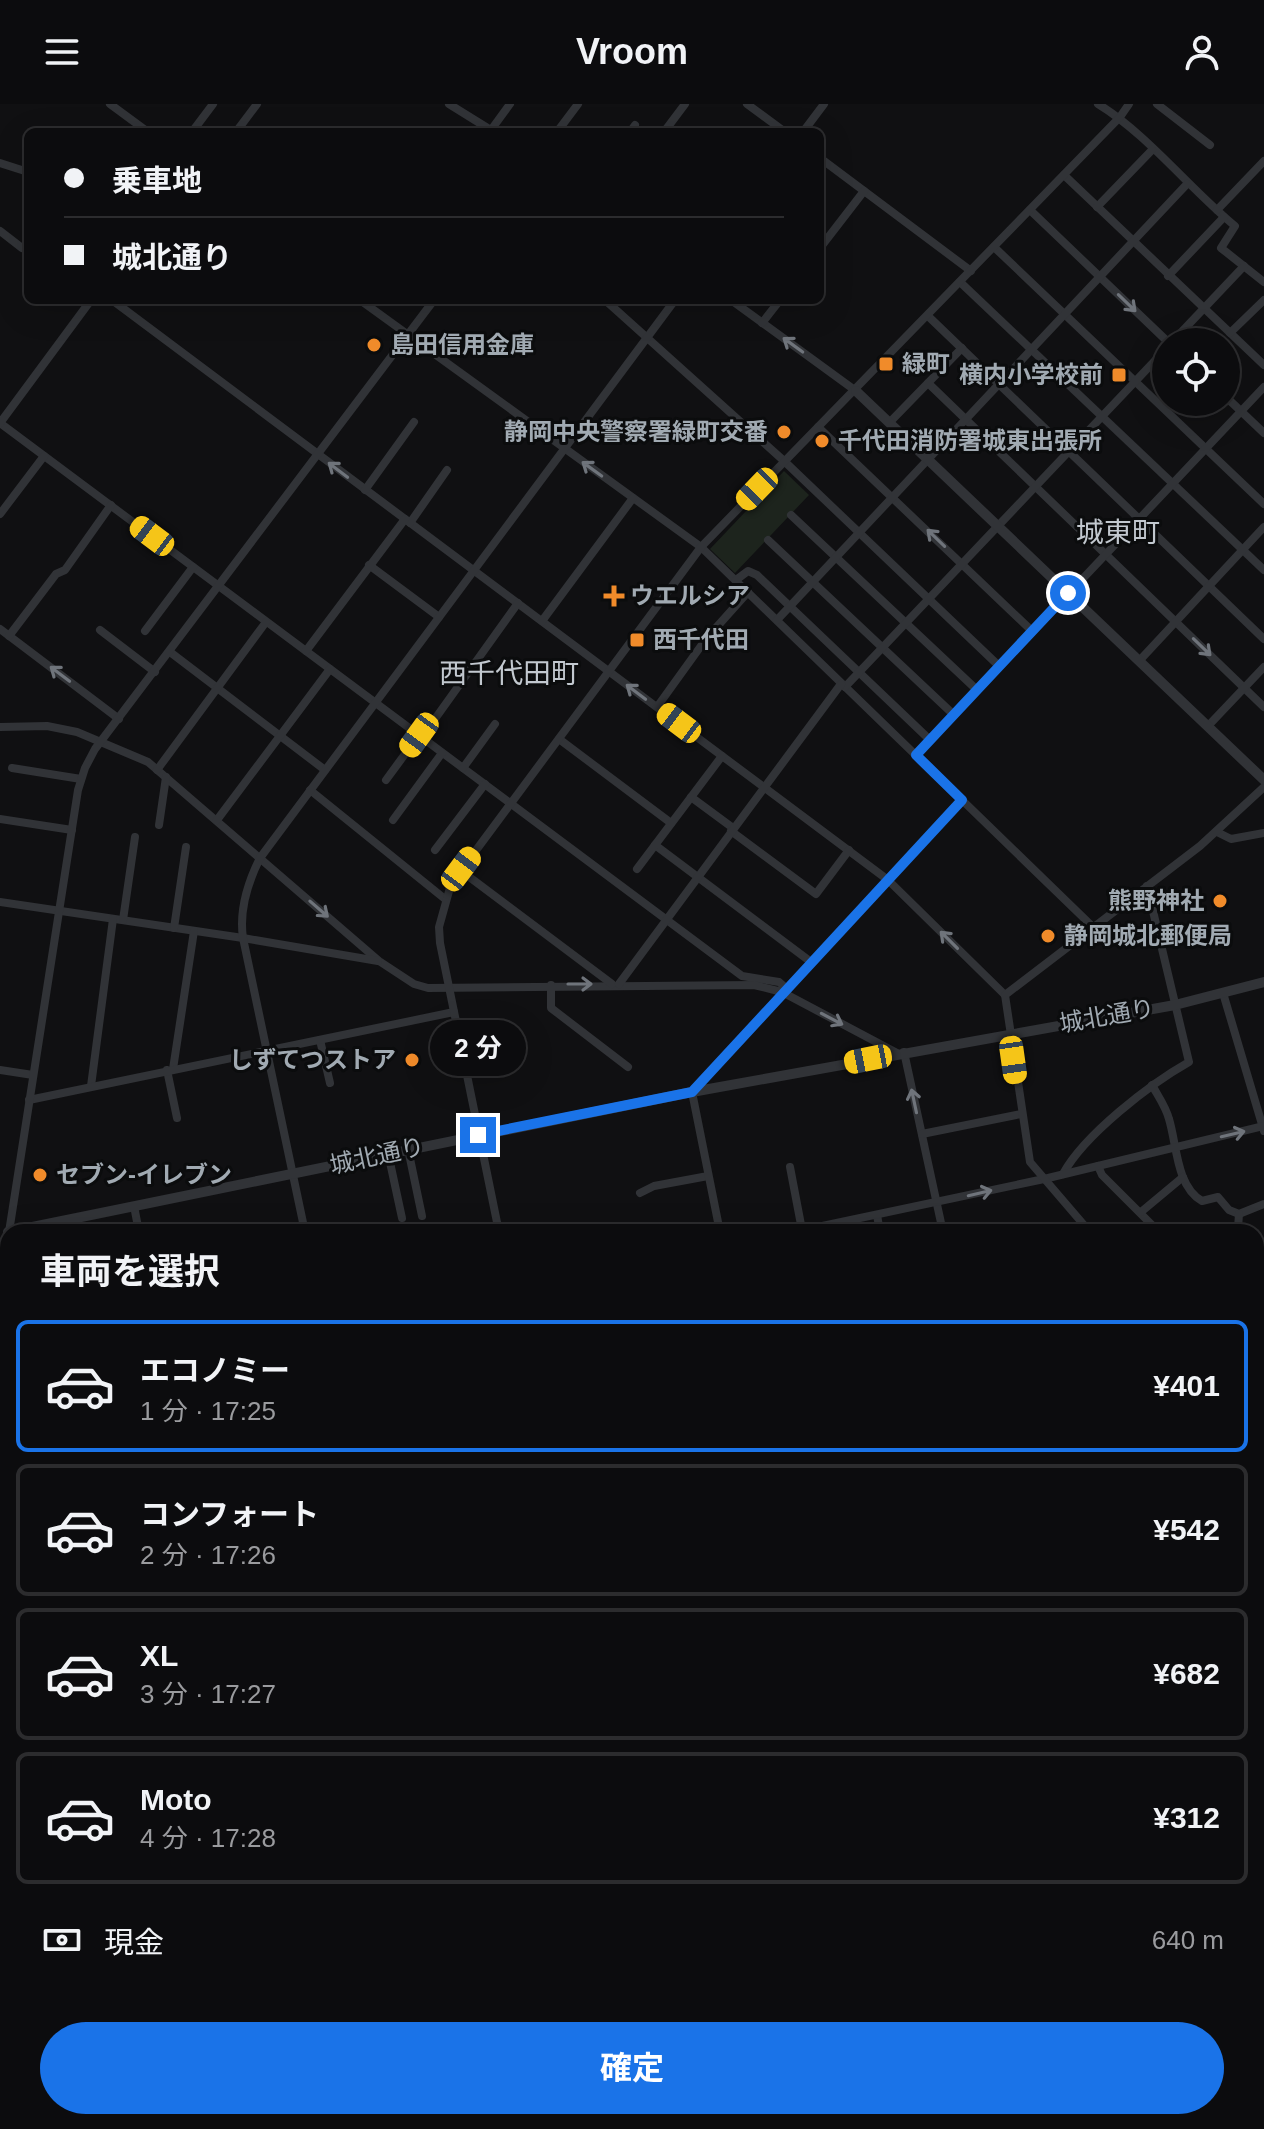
<!DOCTYPE html>
<html lang="ja">
<meta charset="utf-8">
<style>
:root{--surface:#0c0c0e;--page:#151517;--text:#f1f3f6;--muted:#9a9b9e;--line:#2c2c2e;--accent:#1a73e8}
body{margin:0;font-family:Helvetica,"Noto Sans JP",sans-serif;background:var(--page);color:var(--text);height:100vh;display:flex;flex-direction:column;font-size:30px;white-space:nowrap}
*{box-sizing:border-box;margin:0}
p{font-size:26px;color:var(--muted)}
.icon{flex:none;width:44px;height:44px;fill:none;stroke:currentColor;stroke-width:2;stroke-linecap:round;stroke-linejoin:round}
.map{position:relative;flex:1;overflow:hidden}
.panel{position:absolute;left:0px;top:1120px;width:1264px;height:906px;display:flex;flex-direction:column;background:var(--surface);border-radius:24px 24px 0 0;box-shadow:0 8px 32px #0002,0 0 0 2px var(--line)}
.panel>*{flex:none}
.top-card{position:absolute;left:24px;top:24px;width:800px;height:176px;border-radius:12px;box-shadow:0 8px 32px #0002,0 0 0 2px var(--line);display:grid;align-content:center;height:176px;padding:0 40px;background:var(--surface)}
.controls{position:absolute;left:1152px;top:224px;display:grid;gap:16px}
.controls a{display:grid;place-items:center;width:88px;height:88px;border-radius:50%;background:var(--surface);box-shadow:0 8px 32px #0002,0 0 0 2px var(--line);font-size:40px}
.end{position:absolute;width:36px;height:36px;margin:-18px;border:10px solid #1a73e8;background:#fff;box-shadow:0 0 0 4px #fff}
.from{border-radius:50%}
.bubble{position:absolute;height:56px;border-radius:28px;background:var(--surface);box-shadow:0 8px 32px #0002,0 0 0 2px var(--line);font-size:26px;font-weight:700;line-height:56px;text-align:center}
.car{position:absolute;width:24px;height:48px;margin:-24px -12px;border-radius:10px;box-shadow:0 0 6px 2px #0007;background:linear-gradient(#f5c518 24%,#345 0 40%,#f5c518 0 76%,#345 0 86%,#f5c518 0)}
.top-card b{display:flex;align-items:center;gap:28px;height:76px;font-size:30px}
.top-card b+b{border-top:2px solid var(--line)}
.top-card i{width:20px;height:20px;background:var(--text)}
ul{padding:0;list-style:none}
li{display:flex;align-items:center;gap:24px;height:132px;margin:0 16px 12px;padding:0 24px;border:4px solid var(--line);border-radius:12px}
li div{flex:1}
li b{display:block;font-size:30px}
li em{font-style:normal;font-weight:700}
li.current{border-color:var(--accent)}
li>.icon{width:72px;height:72px;stroke-width:1.5}
h2{padding:0 40px;font-size:36px;line-height:96px}
.pay{display:flex;align-items:center;gap:20px;height:88px;padding:0 40px;font-size:30px}
.pay p{margin-inline-start:auto}
.cta{display:flex;gap:16px;margin-top:auto;padding:16px 40px}
.cta a{flex:1;height:92px;border-radius:48px;background:var(--accent);color:#fff;font-size:32px;font-weight:700;line-height:92px;text-align:center}
header{display:flex;justify-content:space-between;align-items:center;height:104px;padding:0 40px;background:var(--surface);font-size:36px;font-weight:700}
.map>svg:first-child{display:block}
.built{fill:#1c1d1f}
.green{fill:#1d241d}
.lines{fill:none;stroke-linecap:round;stroke-linejoin:round}
.minor{stroke:#313337;stroke-width:8}
.tertiary{stroke:#313337;stroke-width:10}
.oneway{stroke:#6f747b}
.route{stroke:#1a73e8;stroke-width:10}
.poi-dot{fill:#f08b2a;stroke:#0b0c0d;stroke-width:3}
.labels{text-anchor:middle;stroke-width:6;stroke-linejoin:round;paint-order:stroke}
.poi-label{font-size:24px;font-weight:bold;fill:#a1aab2;stroke:#0b0c0d;text-anchor:start}
.street-label{font-size:24px;fill:#a1aab2;stroke:#0b0c0d}
.quarter-label{font-size:28px;fill:#c2c8cf;stroke:#0b0c0d}
</style>
<header><svg class="icon" aria-label="menu" viewBox="0 0 24 24"><path d="M4 6h16M4 12h16M4 18h16"/></svg>Vroom<svg class="icon" aria-label="person" viewBox="0 0 24 24"><circle cx="12" cy="8" r="4"/><path d="M4 21q1-7 8-7t8 7"/></svg></header>
<div class="map">
<svg width="1264" height="2025" viewBox="0 0 1264 2025">
<rect width="100%" height="100%" fill="#101012"/>
<!-- built -->
<polygon class="built" points="1264,1425 1264,1694 1256,1667 1256,1428"/>
<!-- green -->
<g class="green">
<polygon points="784,367 809,391 735,469 710,445"/>
<polygon points="430,2018 567,2018 567,2025 431,2025"/>
<polygon points="658,2018 1083,2018 1084,2025 659,2025"/>
</g>
<g class="lines">
<!-- minor -->
<g class="minor">
<polyline points="110,0 148,28"/>
<polyline points="449,0 494,28"/>
<polyline points="747,0 785,28"/>
<path d="M 1098,0 C 1146,29 1190,85 1235,122 L 1221,144 L 1264,178"/>
<polyline points="1157,0 1210,41"/>
<polyline points="491,26 510,0"/>
<polyline points="192,28 213,0"/>
<polyline points="236,28 257,0"/>
<polyline points="557,28 578,0"/>
<polyline points="630,28 635,21"/>
<polyline points="664,28 685,0"/>
<polyline points="803,28 824,0"/>
<polyline points="820,54 971,167"/>
<polyline points="0,59 28,68"/>
<polyline points="1064,71 1264,261"/>
<polyline points="1097,103 1152,46"/>
<polyline points="1030,106 1168,238"/>
<polyline points="1217,106 1264,57"/>
<polyline points="0,127 22,144"/>
<polyline points="994,143 1264,400"/>
<polyline points="820,144 864,87"/>
<polyline points="1168,172 1224,113"/>
<polyline points="960,178 1264,466"/>
<polyline points="112,196 888,776 1005,891"/>
<polyline points="360,196 701,443 1092,822"/>
<polyline points="605,196 783,356 999,562"/>
<polyline points="731,196 856,287"/>
<polyline points="928,212 1264,535"/>
<polyline points="762,219 780,196"/>
<polyline points="1230,229 1264,196"/>
<polyline points="1172,238 1244,162"/>
<polyline points="928,279 1264,603"/>
<polyline points="1226,293 1264,329"/>
<polyline points="890,318 962,244"/>
<polyline points="0,319 742,872 779,878 786,884"/>
<polyline points="0,319 91,196"/>
<polyline points="818,323 1032,527"/>
<polyline points="365,386 414,318"/>
<polyline points="0,410 44,352"/>
<polyline points="791,411 977,586"/>
<polyline points="410,419 447,366"/>
<polyline points="768,436 954,611"/>
<polyline points="369,461 439,513"/>
<polyline points="736,476 748,467 757,471 930,636"/>
<polyline points="777,516 1187,80"/>
<polyline points="542,517 633,394"/>
<polyline points="0,525 119,615"/>
<polyline points="100,526 155,568"/>
<polyline points="145,527 193,463"/>
<polyline points="9,532 56,470 65,466 111,401"/>
<polyline points="306,547 405,415"/>
<polyline points="170,548 325,666"/>
<polyline points="1140,556 1264,423"/>
<polyline points="845,583 1166,245"/>
<polyline points="657,603 706,535 748,488"/>
<polyline points="1208,622 1264,563"/>
<polyline points="0,623 47,622 77,628 148,658 379,857 414,880 428,884 754,881 782,888 897,949"/>
<polyline points="422,633 518,499"/>
<polyline points="559,635 671,719"/>
<polyline points="916,651 1264,283"/>
<polyline points="12,664 81,675"/>
<polyline points="463,664 495,620"/>
<polyline points="157,666 266,518"/>
<polyline points="386,676 419,631"/>
<polyline points="310,686 445,795"/>
<polyline points="691,693 733,724"/>
<polyline points="0,715 72,726"/>
<polyline points="217,716 330,565"/>
<polyline points="393,716 442,649"/>
<polyline points="159,721 166,673"/>
<polyline points="731,727 816,790 849,746"/>
<polyline points="1217,728 1231,735 1264,729"/>
<polyline points="655,741 811,858"/>
<polyline points="435,746 485,680"/>
<polyline points="637,765 722,652"/>
<polyline points="460,766 612,880"/>
<polyline points="0,798 243,834 378,857"/>
<polyline points="123,816 135,733"/>
<polyline points="174,824 186,743"/>
<polyline points="619,880 841,580"/>
<polyline points="551,881 551,904 628,963"/>
<polyline points="1223,889 1264,1027"/>
<polyline points="320,936 330,979"/>
<polyline points="904,948 943,1128"/>
<polyline points="173,965 194,827"/>
<polyline points="0,966 33,971"/>
<polyline points="167,966 177,1014"/>
<path d="M 1152,981 C 1158,992 1166,1003 1169,1015 C 1177,1041 1176,1082 1202,1097 L 1218,1093 L 1229,1106 L 1239,1110 L 1264,1100"/>
<polyline points="91,982 113,815"/>
<polyline points="29,996 454,908"/>
<polyline points="922,1030 1021,1010"/>
<polyline points="408,1045 422,1112"/>
<polyline points="388,1049 402,1114"/>
<polyline points="1098,1062 1102,1071 1159,1128"/>
<polyline points="790,1063 802,1126"/>
<path d="M 1063,1070 C 1084,1031 1150,980 1189,958 L 1147,782"/>
<polyline points="640,1089 654,1082 708,1072"/>
<polyline points="134,1102 139,1128"/>
<polyline points="1141,1108 1183,1073"/>
<polyline points="877,1111 880,1128"/>
<polyline points="436,1122 437,1128"/>
<polyline points="557,1124 558,1128"/>
<polyline points="9,1128 78,686 85,664 95,645 434,196"/>
<path d="M 305,1128 L 243,834 C 239,807 248,778 260,754 L 675,196"/>
<polyline points="499,1128 440,839 439,823 451,780 701,443 1120,13 1129,0"/>
<polyline points="720,1128 692,988 962,696"/>
<polyline points="794,1128 1044,1075 1264,1022"/>
<polyline points="1090,1128 1030,1058 1005,891 1200,742 1264,683"/>
<polyline points="1235,1128 1238,1124 1239,1110"/>
<polyline points="0,1188 8,1135"/>
<polyline points="1256,1281 1264,1278"/>
<polyline points="0,1293 8,1291"/>
<polyline points="1256,1303 1264,1324"/>
<polyline points="1256,1422 1264,1419"/>
<polyline points="0,1496 8,1494"/>
<polyline points="1256,1680 1264,1707"/>
<polyline points="0,1689 8,1687"/>
<polyline points="1256,1747 1264,1745"/>
<polyline points="0,1807 8,1806"/>
<polyline points="1256,1816 1264,1814"/>
<polyline points="0,1938 8,1936"/>
<polyline points="1256,1951 1264,1949"/>
<polyline points="48,2018 49,2025"/>
<polyline points="78,2018 79,2025"/>
<polyline points="156,2018 158,2025"/>
<polyline points="215,2018 216,2025"/>
<polyline points="271,2018 272,2025"/>
<polyline points="323,2018 324,2025"/>
<polyline points="651,2018 651,2025"/>
<polyline points="1089,2018 1089,2025"/>
<polyline points="1252,2018 1254,2025"/>
</g>
<!-- tertiary -->
<g class="tertiary">
<polyline points="856,287 1264,676"/>
<polyline points="8,1128 692,988 1175,901 1264,878"/>
<polyline points="0,1561 8,1559"/>
</g>
</g>
<!-- one-way arrows -->
<defs><path id="oneway-shaft" d="M-6 0H5M1.5-3L5.5 0L1.5 3" fill="none" stroke-width="1.6" stroke-linecap="round" stroke-linejoin="round" transform="scale(2)"/></defs>
<g class="oneway">
<use href="#oneway-shaft" transform="translate(1127 199) rotate(44)"/>
<use href="#oneway-shaft" transform="translate(793 241) rotate(-144)"/>
<use href="#oneway-shaft" transform="translate(592 365) rotate(-144)"/>
<use href="#oneway-shaft" transform="translate(338 366) rotate(-143)"/>
<use href="#oneway-shaft" transform="translate(936 434) rotate(-136)"/>
<use href="#oneway-shaft" transform="translate(1202 543) rotate(44)"/>
<use href="#oneway-shaft" transform="translate(60 570) rotate(-143)"/>
<use href="#oneway-shaft" transform="translate(636 588) rotate(-143)"/>
<use href="#oneway-shaft" transform="translate(319 805) rotate(41)"/>
<use href="#oneway-shaft" transform="translate(949 836) rotate(-135)"/>
<use href="#oneway-shaft" transform="translate(580 880)"/>
<use href="#oneway-shaft" transform="translate(832 915) rotate(28)"/>
<use href="#oneway-shaft" transform="translate(914 997) rotate(-102)"/>
<use href="#oneway-shaft" transform="translate(1233 1030) rotate(-13)"/>
<use href="#oneway-shaft" transform="translate(980 1089) rotate(-13)"/>
</g>
<g class="lines">
<!-- route -->
<polyline class="route" points="478,1031 692,988 962,696 916,651 1068,489"/>
</g>
<!-- markers -->
<g class="poi-dot">
<circle cx="374" cy="241" r="8"/>
<rect x="878" y="252" width="16" height="16" rx="4"/>
<rect x="1111" y="263" width="16" height="16" rx="4"/>
<circle cx="784" cy="328" r="8"/>
<circle cx="822" cy="337" r="8"/>
<path d="M610 480h8v8h8v8h-8v8h-8v-8h-8v-8h8z"/>
<rect x="629" y="528" width="16" height="16" rx="4"/>
<circle cx="1220" cy="797" r="8"/>
<circle cx="1048" cy="832" r="8"/>
<circle cx="412" cy="956" r="8"/>
<circle cx="40" cy="1071" r="8"/>
</g>
<g class="labels">
<!-- poi labels -->
<g class="poi-label">
<text x="390" y="249">島田信用金庫</text>
<text x="902" y="268">緑町</text>
<text x="1103" y="279" text-anchor="end">横内小学校前</text>
<text x="768" y="336" text-anchor="end">静岡中央警察署緑町交番</text>
<text x="838" y="345">千代田消防署城東出張所</text>
<text x="630" y="500">ウエルシア</text>
<text x="653" y="544">西千代田</text>
<text x="1204" y="805" text-anchor="end">熊野神社</text>
<text x="1064" y="840">静岡城北郵便局</text>
<text x="396" y="964" text-anchor="end">しずてつストア</text>
<text x="56" y="1079">セブン-イレブン</text>
</g>
<!-- street labels -->
<g class="street-label">
<text transform="translate(1107 912) rotate(-10)" y="8">城北通り</text>
<text transform="translate(377 1052) rotate(-12)" y="8">城北通り</text>
</g>
<!-- quarter labels -->
<g class="quarter-label">
<text x="1118" y="438">城東町</text>
<text x="509" y="579">西千代田町</text>
</g>
</g>
</svg>
<div class="controls">
<a><svg class="icon" aria-label="locate" viewBox="0 0 24 24"><circle cx="12" cy="12" r="6"/><path d="M12 2v4M12 18v4M2 12h4M18 12h4"/></svg></a>
</div>
<i class="end from" style="left:1068px;top:489px"></i>
<i class="end" style="left:478px;top:1031px"></i>
<div class="bubble" style="left:430px;top:916px;width:96px">2 分</div>
<i class="car" style="left:757px;top:385px;rotate:224deg"></i>
<i class="car" style="left:152px;top:432px;rotate:307deg"></i>
<i class="car" style="left:679px;top:619px;rotate:307deg"></i>
<i class="car" style="left:419px;top:631px;rotate:216deg"></i>
<i class="car" style="left:461px;top:765px;rotate:37deg"></i>
<i class="car" style="left:868px;top:955px;rotate:259deg"></i>
<i class="car" style="left:1013px;top:956px;rotate:172deg"></i>
<div class="top-card">
<b><i class="from"></i>乗車地</b>
<b><i></i>城北通り</b>
</div>
<section class="panel">
<h2>車両を選択</h2>
<ul>
<li class="current"><svg class="icon" aria-label="car" viewBox="0 0 24 24"><path d="M5 17H2v-5l4-1 3-4h7l3 4 3 1v5h-3M9 17h6M6 11h13"/><circle cx="7" cy="17" r="2"/><circle cx="17" cy="17" r="2"/></svg><div><b>エコノミー</b><p>1 分 · 17:25</p></div><em>¥401</em></li>
<li><svg class="icon" aria-label="car" viewBox="0 0 24 24"><path d="M5 17H2v-5l4-1 3-4h7l3 4 3 1v5h-3M9 17h6M6 11h13"/><circle cx="7" cy="17" r="2"/><circle cx="17" cy="17" r="2"/></svg><div><b>コンフォート</b><p>2 分 · 17:26</p></div><em>¥542</em></li>
<li><svg class="icon" aria-label="car" viewBox="0 0 24 24"><path d="M5 17H2v-5l4-1 3-4h7l3 4 3 1v5h-3M9 17h6M6 11h13"/><circle cx="7" cy="17" r="2"/><circle cx="17" cy="17" r="2"/></svg><div><b>XL</b><p>3 分 · 17:27</p></div><em>¥682</em></li>
<li><svg class="icon" aria-label="car" viewBox="0 0 24 24"><path d="M5 17H2v-5l4-1 3-4h7l3 4 3 1v5h-3M9 17h6M6 11h13"/><circle cx="7" cy="17" r="2"/><circle cx="17" cy="17" r="2"/></svg><div><b>Moto</b><p>4 分 · 17:28</p></div><em>¥312</em></li>
</ul>
<div class="pay"><svg class="icon" aria-label="cash" viewBox="0 0 24 24"><path d="M3 7h18v10H3z"/><circle cx="12" cy="12" r="2"/></svg>現金<p>640 m</p></div>
<div class="cta"><a>確定</a></div>
</section>
</div>
